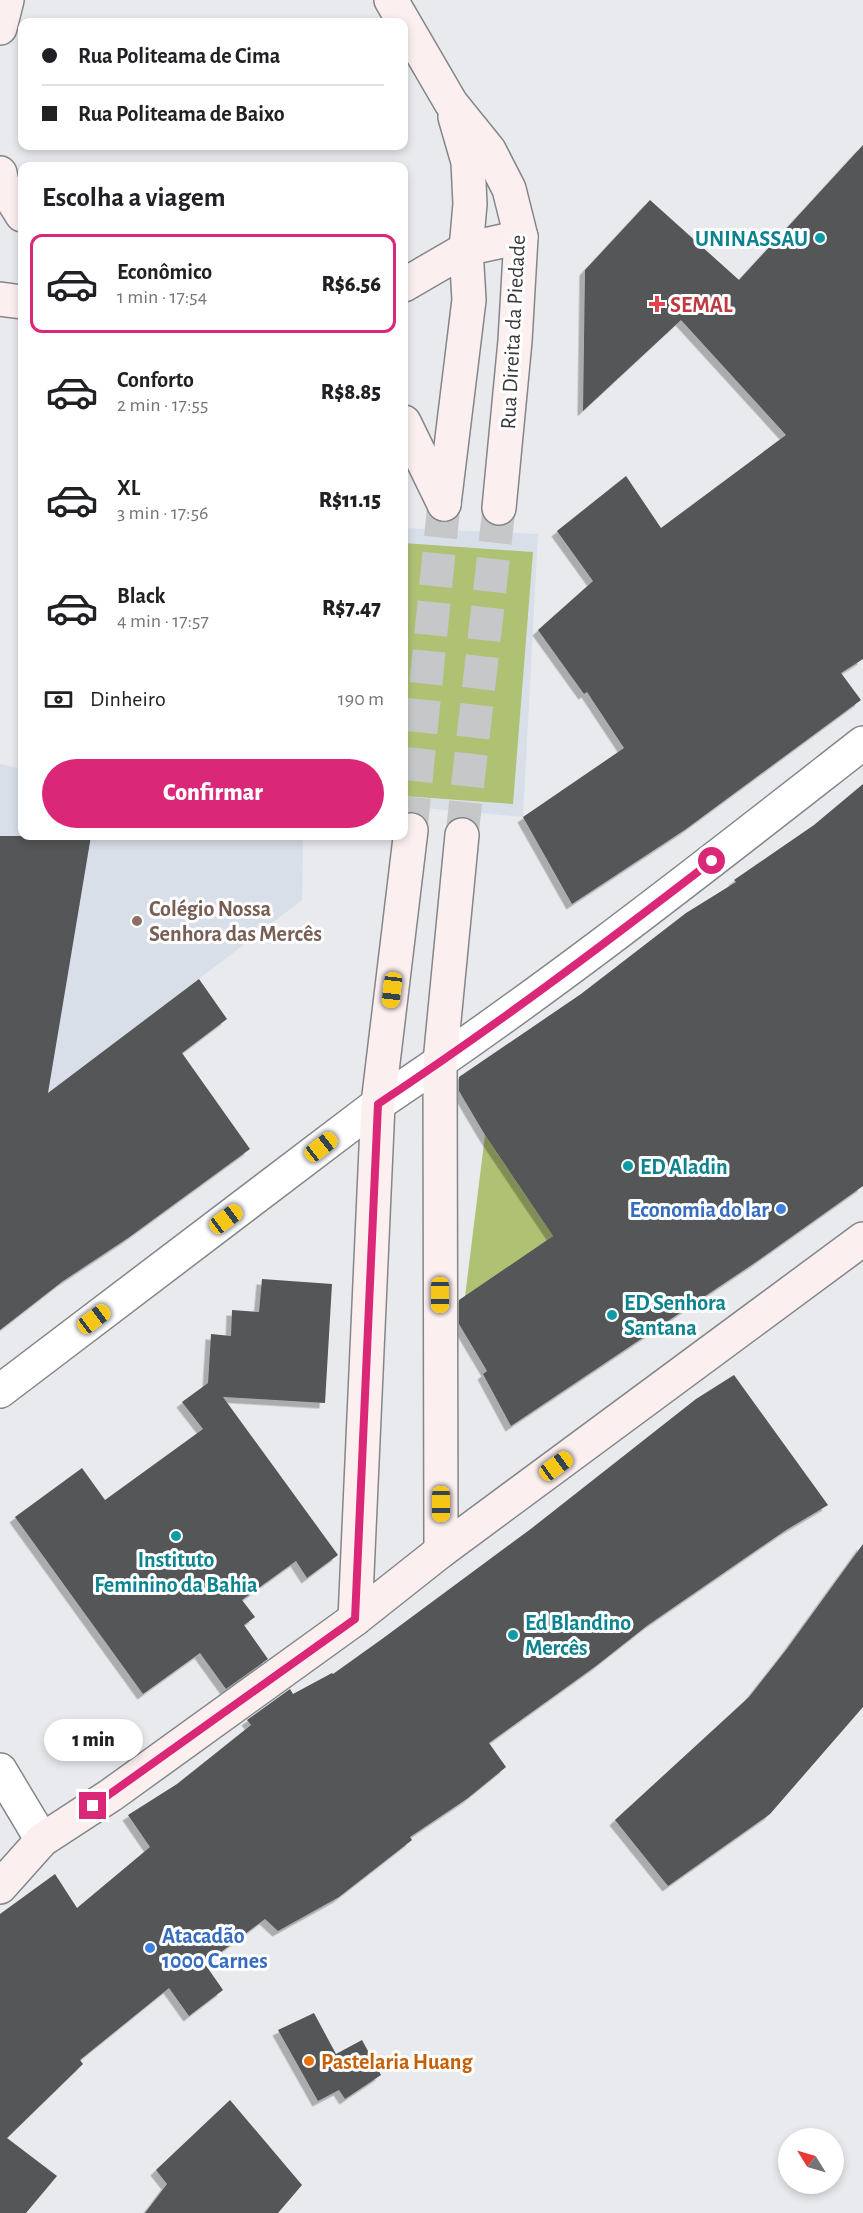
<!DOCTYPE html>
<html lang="pt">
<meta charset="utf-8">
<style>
:root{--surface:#fff;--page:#f6f6f6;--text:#202124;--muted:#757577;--line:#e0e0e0;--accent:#db2777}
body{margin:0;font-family:"Alegreya Sans",sans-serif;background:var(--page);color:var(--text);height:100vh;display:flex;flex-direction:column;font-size:22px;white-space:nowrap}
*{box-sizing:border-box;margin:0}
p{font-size:20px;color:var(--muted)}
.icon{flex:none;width:33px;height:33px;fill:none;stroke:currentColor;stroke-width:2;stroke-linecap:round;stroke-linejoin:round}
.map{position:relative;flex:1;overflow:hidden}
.panel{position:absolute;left:18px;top:162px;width:390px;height:678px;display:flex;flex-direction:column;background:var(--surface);border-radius:12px;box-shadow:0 3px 9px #0003}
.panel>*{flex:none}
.hud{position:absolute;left:18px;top:18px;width:390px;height:132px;border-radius:12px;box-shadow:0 3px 9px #0003;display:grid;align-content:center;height:132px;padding:0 24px;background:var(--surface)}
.needle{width:39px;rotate:307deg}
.buttons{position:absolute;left:778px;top:2128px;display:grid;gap:12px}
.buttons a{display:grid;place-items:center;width:66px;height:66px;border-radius:50%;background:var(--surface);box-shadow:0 3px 9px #0003;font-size:30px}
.end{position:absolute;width:27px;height:27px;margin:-14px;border:8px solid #db2777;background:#fff;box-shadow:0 0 0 3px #fff}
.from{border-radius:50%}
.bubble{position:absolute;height:42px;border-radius:21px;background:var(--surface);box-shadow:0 3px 9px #0003;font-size:20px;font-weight:800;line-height:42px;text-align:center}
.car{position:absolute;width:18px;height:36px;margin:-18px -9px;border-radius:8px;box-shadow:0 0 4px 2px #0007;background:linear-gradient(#f5c518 24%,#345 0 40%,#f5c518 0 76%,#345 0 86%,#f5c518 0)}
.hud b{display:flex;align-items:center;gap:21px;height:57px;font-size:22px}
.hud b+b{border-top:2px solid var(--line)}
.hud i{width:15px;height:15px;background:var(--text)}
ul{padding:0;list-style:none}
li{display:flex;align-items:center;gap:18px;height:99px;margin:0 12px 9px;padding:0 12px;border:3px solid transparent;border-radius:12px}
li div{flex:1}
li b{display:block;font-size:22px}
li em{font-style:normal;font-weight:800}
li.current{border-color:var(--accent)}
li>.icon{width:54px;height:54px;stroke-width:1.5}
h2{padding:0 24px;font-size:27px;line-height:72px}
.pay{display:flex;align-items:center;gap:15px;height:66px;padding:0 24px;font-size:22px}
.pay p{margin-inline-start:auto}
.primary-button{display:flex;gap:12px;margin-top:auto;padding:12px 24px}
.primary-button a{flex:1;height:69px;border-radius:36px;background:var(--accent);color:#fff;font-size:24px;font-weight:800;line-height:69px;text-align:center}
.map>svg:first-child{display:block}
.built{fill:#d9dfe9}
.green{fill:#afc274}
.building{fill:#545658;filter:url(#shadow)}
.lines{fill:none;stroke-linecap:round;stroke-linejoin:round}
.secondary-tunnel{stroke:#c5c7c9;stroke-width:33;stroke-dasharray:33 16;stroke-linecap:butt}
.street-casing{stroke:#848688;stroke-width:36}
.secondary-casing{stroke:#848688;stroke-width:36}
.street{stroke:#fff;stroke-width:33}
.secondary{stroke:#fceff0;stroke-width:33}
.route{stroke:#db2777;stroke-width:8}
.culture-dot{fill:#0f9aa8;stroke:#fff;stroke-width:2}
.health-dot{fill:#e0444e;stroke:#fff;stroke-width:2}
.education-dot{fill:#8d6e63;stroke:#fff;stroke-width:2}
.shop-dot{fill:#3f7fe0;stroke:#fff;stroke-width:2}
.food-dot{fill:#e8710a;stroke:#fff;stroke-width:2}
.labels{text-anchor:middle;stroke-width:6;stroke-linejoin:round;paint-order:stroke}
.culture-label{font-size:22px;font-weight:bold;fill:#0d838f;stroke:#fff;text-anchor:start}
.health-label{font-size:22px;font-weight:bold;fill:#be3a42;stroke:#fff;text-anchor:start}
.street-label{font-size:22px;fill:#39393b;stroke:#fff}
.education-label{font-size:22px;font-weight:bold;fill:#785e54;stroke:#fff;text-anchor:start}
.shop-label{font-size:22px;font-weight:bold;fill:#366cbe;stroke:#fff;text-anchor:end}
.food-label{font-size:22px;font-weight:bold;fill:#c56008;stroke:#fff;text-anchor:start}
</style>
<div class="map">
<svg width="863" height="2213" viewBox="0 0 863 2213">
<defs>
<filter id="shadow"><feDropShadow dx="-5.5" dy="5.5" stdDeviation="0" flood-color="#0004"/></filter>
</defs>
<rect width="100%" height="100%" fill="#e8eaed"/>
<!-- built -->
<g class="built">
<polygon points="404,528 538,534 523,817 404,806"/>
<polygon points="0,764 22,769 22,836 303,836 302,900 21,1115 0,1119"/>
</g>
<!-- green -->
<g class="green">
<polygon points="404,543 533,552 513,804 404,796"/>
<polygon points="485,1135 553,1236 465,1297"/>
</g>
<!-- building -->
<g class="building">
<polygon points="863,145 863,659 841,673 861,700 686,829 572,904 523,817 624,748 587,692 584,694 538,630 593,581 557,531 626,476 661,528 786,435 681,320 583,411 585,270 650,200 739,280"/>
<polygon points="863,784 863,1186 756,1262 511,1426 483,1374 487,1371 459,1324 459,1300 553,1236 485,1135 459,1091 459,1077 581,994 686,913 736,882 734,880 814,825"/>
<polygon points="0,836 91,836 48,1093 199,979 227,1019 182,1053 250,1149 128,1238 63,1281 0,1330"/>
<polygon points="262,1279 332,1284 325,1403 223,1397 338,1555 307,1578 296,1561 242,1600 255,1617 244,1625 268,1659 226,1689 200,1653 143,1694 15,1517 82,1468 105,1500 203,1429 182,1402 208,1383 211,1334 231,1336 232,1310 259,1312"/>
<polygon points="734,1375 828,1505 786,1530 648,1625 596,1666 489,1743 506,1767 468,1798 410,1837 412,1840 339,1897 278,1931 265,1919 205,1964 223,1990 189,2016 169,1988 80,2060 83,2064 7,2138 57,2176 26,2213 0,2213 0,1914 55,1874 77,1908 150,1847 128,1815 177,1784 251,1725 247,1720 290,1689 293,1694 332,1673 333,1674 382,1639 532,1528 696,1399"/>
<polygon points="863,1544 863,1707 770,1814 668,1886 615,1820 749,1697 786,1650"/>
<polygon points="314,2013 336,2054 362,2040 381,2075 345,2099 339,2090 318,2101 278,2030"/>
<polygon points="230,2100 302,2185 278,2213 145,2213 167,2184 156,2170"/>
</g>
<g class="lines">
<!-- secondary-tunnel -->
<g class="secondary-tunnel">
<polyline points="411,830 444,504"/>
<polyline points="462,835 499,508"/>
</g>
<defs>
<g id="street">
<path d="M 0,1391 L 378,1104 C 546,992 704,867 863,743"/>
<polyline points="0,1770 42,1840"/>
</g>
<g id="secondary">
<polyline points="391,0 451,103 489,150 509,189 521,237 515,341 499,508"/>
<polyline points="0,28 7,0"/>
<polyline points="0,173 2,183 22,215"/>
<polyline points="404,285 466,249 521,237"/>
<polyline points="0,299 22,302"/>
<polyline points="404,422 444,504"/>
<polyline points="444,504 469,300 466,249 470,204 468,162 455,117"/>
<polyline points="441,1551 440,1062 462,835"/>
<polyline points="355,1619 378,1104 411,830"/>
<polyline points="0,1887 42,1840 111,1795 355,1619 441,1551 863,1239"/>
</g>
</defs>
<!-- street casing -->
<use href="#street" class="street-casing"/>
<!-- secondary casing -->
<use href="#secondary" class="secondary-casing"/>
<!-- street -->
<use href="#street" class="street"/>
<!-- secondary -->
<use href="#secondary" class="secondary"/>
</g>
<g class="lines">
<!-- route -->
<path class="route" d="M 93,1806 L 355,1619 L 378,1104 C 493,1028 603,945 712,861"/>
</g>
<!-- markers -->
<g class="culture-dot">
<circle cx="820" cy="238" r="6"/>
<circle cx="628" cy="1166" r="6"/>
<circle cx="612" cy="1315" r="6"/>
<circle cx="176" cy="1536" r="6"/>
<circle cx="513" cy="1635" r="6"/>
</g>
<path class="health-dot" d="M654 295h6v6h6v6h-6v6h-6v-6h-6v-6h6z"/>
<circle class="education-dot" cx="137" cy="921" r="6"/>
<g class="shop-dot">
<circle cx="781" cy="1209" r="6"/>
<circle cx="150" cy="1948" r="6"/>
</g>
<circle class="food-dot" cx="309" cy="2061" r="6"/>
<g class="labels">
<!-- culture labels -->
<g class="culture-label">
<text x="808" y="246" text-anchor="end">UNINASSAU</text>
<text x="640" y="1174">ED Aladin</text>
<text x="624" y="1310">ED Senhora<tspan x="624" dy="25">Santana</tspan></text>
<text x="176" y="1567" text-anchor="middle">Instituto<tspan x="176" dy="25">Feminino da Bahia</tspan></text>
<text x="525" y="1630">Ed Blandino<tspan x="525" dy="25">Mercês</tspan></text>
</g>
<!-- health labels -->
<g class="health-label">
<text x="670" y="312">SEMAL</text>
</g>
<!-- street labels -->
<g class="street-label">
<text transform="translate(512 332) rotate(-87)" y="8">Rua Direita da Piedade</text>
</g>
<!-- education labels -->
<g class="education-label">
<text x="149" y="916">Colégio Nossa<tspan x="149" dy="25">Senhora das Mercês</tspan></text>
</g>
<!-- shop labels -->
<g class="shop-label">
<text x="769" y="1217">Economia do lar</text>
<text x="162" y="1943" text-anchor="start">Atacadão<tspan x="162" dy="25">1000 Carnes</tspan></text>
</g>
<!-- food labels -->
<g class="food-label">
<text x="321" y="2069">Pastelaria Huang</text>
</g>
</g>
</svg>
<div class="buttons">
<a><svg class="needle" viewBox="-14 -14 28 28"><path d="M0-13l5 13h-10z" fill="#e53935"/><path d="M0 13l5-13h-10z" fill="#757577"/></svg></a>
</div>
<i class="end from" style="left:712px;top:861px"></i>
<i class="end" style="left:93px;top:1806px"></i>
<div class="bubble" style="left:44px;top:1719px;width:99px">1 min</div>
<i class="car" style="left:392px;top:990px;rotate:187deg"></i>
<i class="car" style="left:321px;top:1147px;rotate:52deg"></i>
<i class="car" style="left:226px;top:1219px;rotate:53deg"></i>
<i class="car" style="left:440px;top:1295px;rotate:180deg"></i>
<i class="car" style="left:94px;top:1319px;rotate:53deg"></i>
<i class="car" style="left:556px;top:1466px;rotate:54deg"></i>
<i class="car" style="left:441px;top:1504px;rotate:180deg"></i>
<div class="hud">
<b><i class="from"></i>Rua Politeama de Cima</b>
<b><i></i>Rua Politeama de Baixo</b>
</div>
<section class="panel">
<h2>Escolha a viagem</h2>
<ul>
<li class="current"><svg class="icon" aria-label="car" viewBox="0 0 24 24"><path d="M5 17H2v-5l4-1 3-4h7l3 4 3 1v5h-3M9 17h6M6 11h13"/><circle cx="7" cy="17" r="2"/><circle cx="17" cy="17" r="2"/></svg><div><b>Econômico</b><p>1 min · 17:54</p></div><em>R$6.56</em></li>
<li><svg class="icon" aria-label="car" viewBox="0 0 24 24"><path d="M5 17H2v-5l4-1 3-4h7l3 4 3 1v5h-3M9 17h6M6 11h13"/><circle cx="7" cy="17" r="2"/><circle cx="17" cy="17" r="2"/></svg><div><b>Conforto</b><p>2 min · 17:55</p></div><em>R$8.85</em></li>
<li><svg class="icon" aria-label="car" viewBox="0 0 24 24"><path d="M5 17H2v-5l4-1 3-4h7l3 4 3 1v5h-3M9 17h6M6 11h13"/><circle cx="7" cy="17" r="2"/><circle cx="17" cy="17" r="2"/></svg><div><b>XL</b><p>3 min · 17:56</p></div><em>R$11.15</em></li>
<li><svg class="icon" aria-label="car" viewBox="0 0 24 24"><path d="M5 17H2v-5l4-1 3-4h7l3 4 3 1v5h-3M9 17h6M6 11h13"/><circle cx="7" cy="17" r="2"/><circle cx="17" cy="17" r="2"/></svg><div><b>Black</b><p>4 min · 17:57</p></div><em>R$7.47</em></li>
</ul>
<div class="pay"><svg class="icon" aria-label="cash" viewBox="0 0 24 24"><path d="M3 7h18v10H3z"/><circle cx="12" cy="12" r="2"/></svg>Dinheiro<p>190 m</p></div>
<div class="primary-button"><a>Confirmar</a></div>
</section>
</div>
